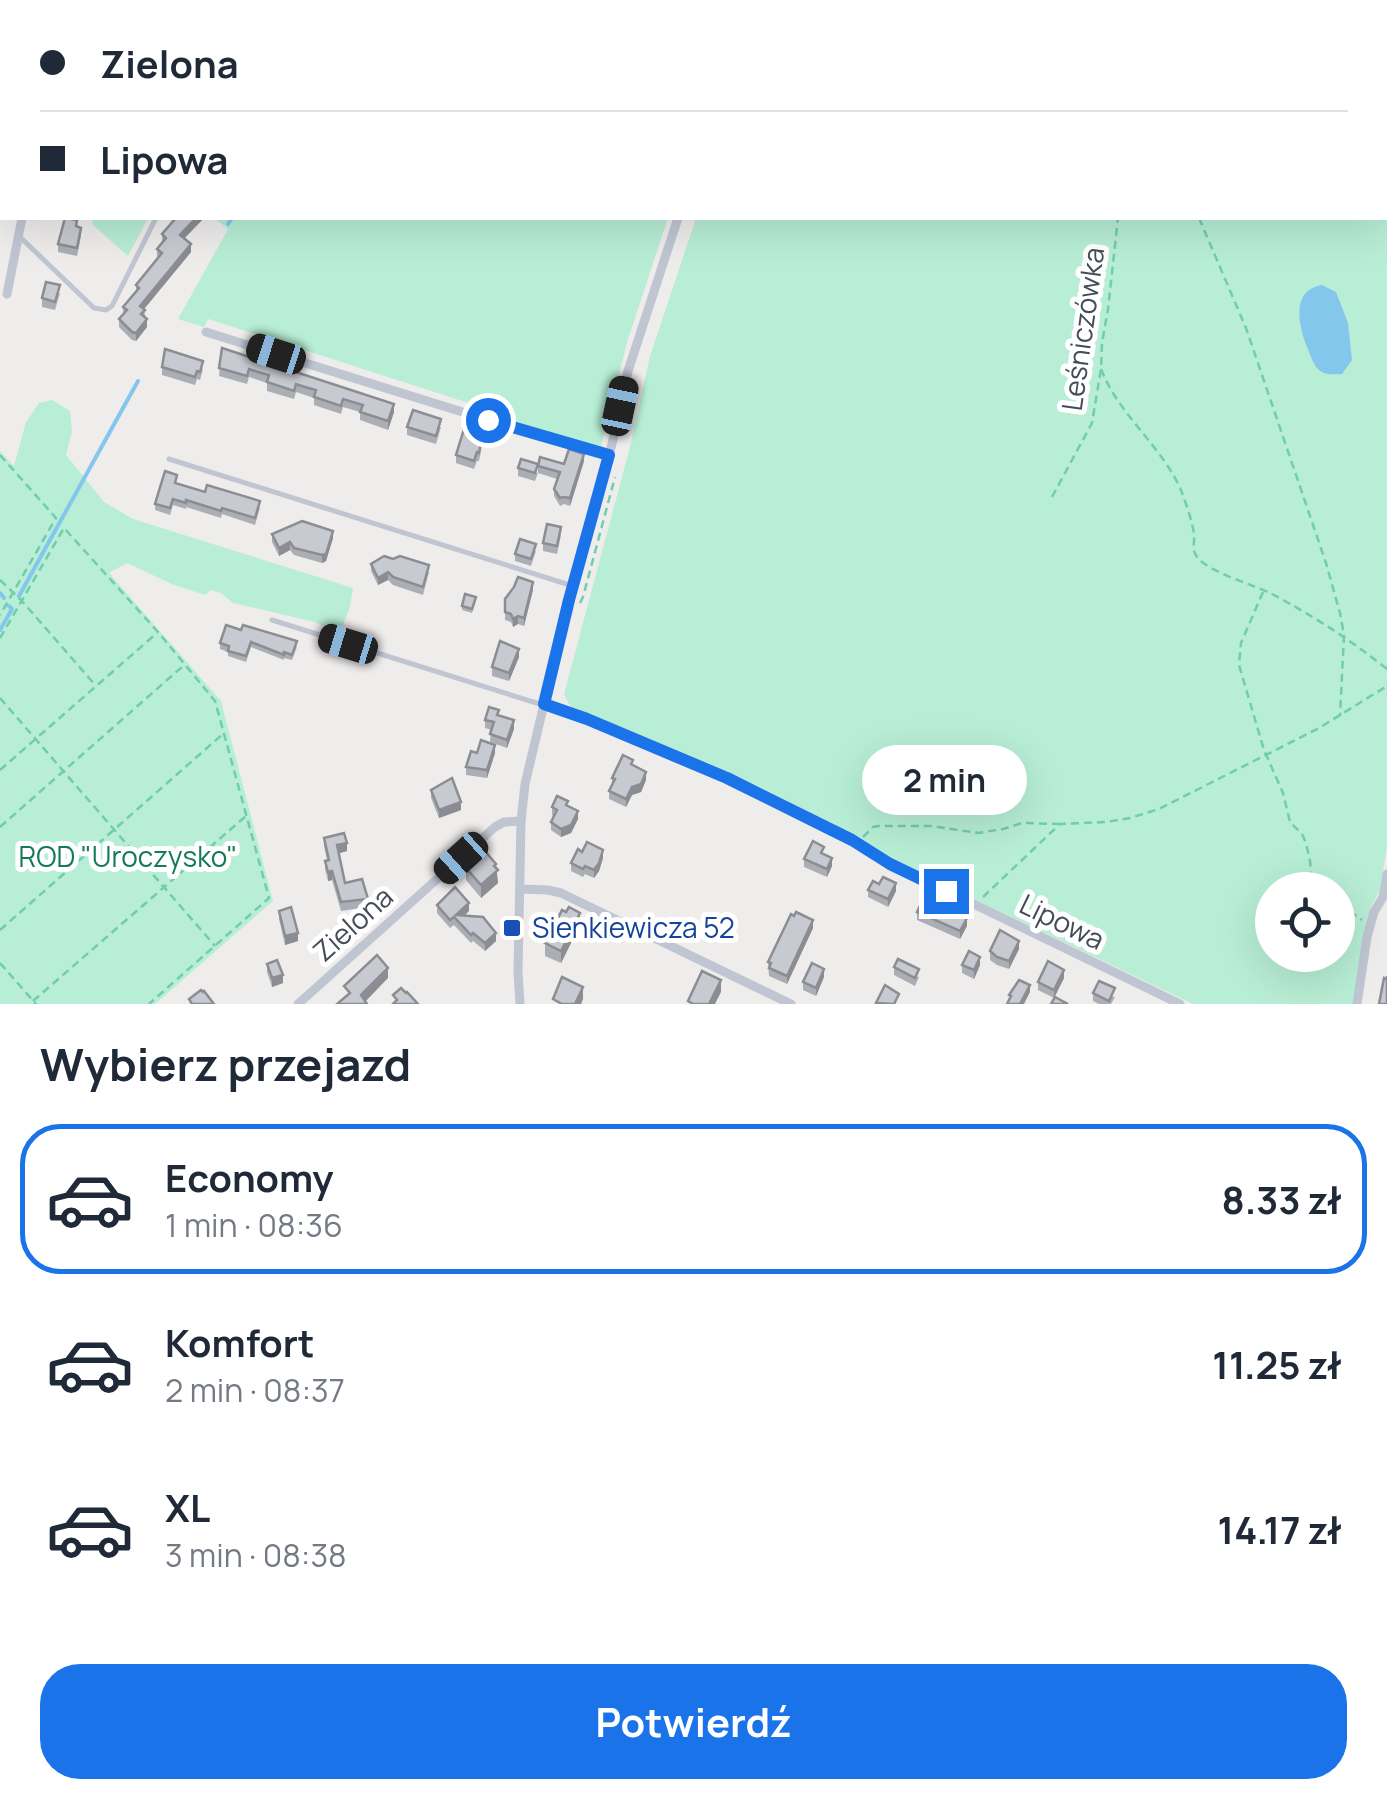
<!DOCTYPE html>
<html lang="pl">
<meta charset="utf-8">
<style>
:root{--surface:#fff;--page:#f6f6f7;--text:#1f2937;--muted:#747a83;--line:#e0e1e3;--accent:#1a73e8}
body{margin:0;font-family:Manrope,sans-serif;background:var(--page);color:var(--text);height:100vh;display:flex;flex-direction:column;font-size:38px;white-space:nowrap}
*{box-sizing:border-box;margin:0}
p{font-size:32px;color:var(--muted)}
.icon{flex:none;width:55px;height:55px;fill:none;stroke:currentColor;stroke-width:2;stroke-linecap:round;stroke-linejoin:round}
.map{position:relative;height:1004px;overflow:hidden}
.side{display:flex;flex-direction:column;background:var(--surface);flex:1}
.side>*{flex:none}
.hud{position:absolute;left:0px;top:0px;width:1388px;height:220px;box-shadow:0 10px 40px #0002;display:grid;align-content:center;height:220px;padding:0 40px;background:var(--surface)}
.tools{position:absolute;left:1255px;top:872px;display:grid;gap:20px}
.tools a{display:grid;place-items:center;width:100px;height:100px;border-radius:50%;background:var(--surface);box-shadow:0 10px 40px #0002;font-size:50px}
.end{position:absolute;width:45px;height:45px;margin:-22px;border:12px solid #1a73e8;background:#fff;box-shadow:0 0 0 5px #fff}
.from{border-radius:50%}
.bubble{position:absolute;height:70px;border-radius:35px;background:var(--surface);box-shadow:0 10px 40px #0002;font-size:32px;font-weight:700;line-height:70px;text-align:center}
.car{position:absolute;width:30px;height:60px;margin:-30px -15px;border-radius:12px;box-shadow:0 0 8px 2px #0007;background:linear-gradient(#222 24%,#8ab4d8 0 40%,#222 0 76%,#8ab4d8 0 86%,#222 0)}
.hud b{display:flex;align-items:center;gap:35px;height:95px;font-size:38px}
.hud b+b{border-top:2px solid var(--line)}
.hud i{width:25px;height:25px;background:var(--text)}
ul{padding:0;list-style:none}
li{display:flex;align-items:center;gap:30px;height:150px;margin:0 20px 15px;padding:0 20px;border:5px solid transparent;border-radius:40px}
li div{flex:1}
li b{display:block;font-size:38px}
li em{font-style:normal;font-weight:700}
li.current{border-color:var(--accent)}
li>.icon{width:90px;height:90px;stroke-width:1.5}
h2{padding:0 40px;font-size:45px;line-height:120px}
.action{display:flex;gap:20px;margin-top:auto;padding:20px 40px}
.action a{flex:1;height:115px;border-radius:40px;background:var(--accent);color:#fff;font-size:40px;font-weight:700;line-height:115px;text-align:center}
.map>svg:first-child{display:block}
.green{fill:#b8eed5;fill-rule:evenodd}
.water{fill:#84c7ec}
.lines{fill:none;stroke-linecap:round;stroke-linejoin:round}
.stream{stroke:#84c7ec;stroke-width:4}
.path{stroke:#70cdad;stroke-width:2.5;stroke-dasharray:8 5;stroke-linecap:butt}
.service{stroke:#bfc6d2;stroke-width:5}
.minor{stroke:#bfc6d2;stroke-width:9}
.wall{fill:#acaeb5}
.shaded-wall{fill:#8c8d93}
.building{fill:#c8cad2;stroke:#8c8d93;stroke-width:2.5}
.route{stroke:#1a73e8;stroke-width:12}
.transit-dot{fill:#1a4fb4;stroke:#fff;stroke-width:4}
.labels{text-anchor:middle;stroke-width:10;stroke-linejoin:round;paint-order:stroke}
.street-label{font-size:28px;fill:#444c59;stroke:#fff}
.park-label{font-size:28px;fill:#157a57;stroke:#fff}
.transit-label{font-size:28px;fill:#164399;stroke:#fff;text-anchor:start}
</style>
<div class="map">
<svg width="1387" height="1004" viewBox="0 0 1387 1004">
<rect width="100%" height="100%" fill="#efecec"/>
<!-- green -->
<g class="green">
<polygon points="211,0 632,0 632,2 219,2"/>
<path d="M 765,0 L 1387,0 L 1387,846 L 1380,890 L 1371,907 L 1353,1004 L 1193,1004 L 570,706 L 564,694 L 630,447 L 650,356 L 696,218 L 1385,218 L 1385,2 L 764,2 ZM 1272,890 L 1338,890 L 1338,955 L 1272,955 Z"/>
<polygon points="94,218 148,218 128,256 92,224"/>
<polygon points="214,218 668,218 627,342 600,450 483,414 484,408 208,319 204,327 178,319 228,229"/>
<polygon points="52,400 70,411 72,432 66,455 104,502 133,519 353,588 350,607 343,625 329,629 315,622 233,603 221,593 211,590 205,595 174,585 127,563 109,573 221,701 273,901 155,1004 0,1004 0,451 14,466 26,422 39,403"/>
</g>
<!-- water -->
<path class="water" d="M 1322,285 L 1336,292 L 1348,323 L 1352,360 L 1342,374 C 1333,374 1325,376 1318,369 C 1313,364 1310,354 1307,347 C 1298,324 1291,290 1322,285 Z"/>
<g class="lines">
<!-- stream -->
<g class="stream">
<polyline points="354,2 356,0"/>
<polyline points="228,224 232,218"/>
<polyline points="0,593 4,598"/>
<polyline points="19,596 138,381"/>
<polyline points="0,630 12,609 9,606"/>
</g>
<!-- path -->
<g class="path">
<polyline points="1055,0 1057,2"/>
<polyline points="1199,218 1246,328 1326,563 1340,613 1344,635 1340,716"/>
<path d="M 1101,369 C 1118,414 1161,445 1181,490 C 1186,504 1192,520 1194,534 C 1195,543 1191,549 1197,557 C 1210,573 1252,584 1272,594 C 1315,617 1349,639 1387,669"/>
<polyline points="0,455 56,518 0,615"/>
<polyline points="1052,497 1092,423 1101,369 1102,343 1108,309 1118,218"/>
<polyline points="0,580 22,601 96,686"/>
<polyline points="1263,592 1241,643 1239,665 1264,750 1283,793 1290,822 1302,834 1306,843 1310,861 1312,890"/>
<polyline points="580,603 583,597 615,477"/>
<polyline points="0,638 64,528 158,632 215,701 269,898 149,1004"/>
<polyline points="0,698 215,946"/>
<polyline points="0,770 157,633"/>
<polyline points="0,827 183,666"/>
<polyline points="863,837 873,827 879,826 932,826 978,833 1003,829 1022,823 1059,824"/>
<polyline points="983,897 1060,824 1106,822 1130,818 1159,809 1319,728 1387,686"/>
<polyline points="1338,906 1348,910 1362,920"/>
<polyline points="0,930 224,733"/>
<polyline points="0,963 36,1004"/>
<polyline points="33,1001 246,816"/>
</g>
<!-- service -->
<g class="service">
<polyline points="21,238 94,308 106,310 112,306 156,218"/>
<polyline points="169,459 573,586"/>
<polyline points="272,620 543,705"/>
</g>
<!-- minor -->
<g class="minor">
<polyline points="63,2 64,0"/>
<polyline points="748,2 749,0"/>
<polyline points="7,294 22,218"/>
<polyline points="206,332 488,420 609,455"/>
<path d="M 543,705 C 590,719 634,739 679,758 C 751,789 824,822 891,864 L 1180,1004"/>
<polyline points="521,889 548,890 561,893 791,1004"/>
<polyline points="298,1004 495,827 504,822 521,821"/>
<polyline points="520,1004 518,972 521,821 525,784 569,599 612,444 628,371 678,218"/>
<polyline points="1357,1004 1367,937 1374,912 1383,897 1387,874"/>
</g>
</g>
<!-- wall -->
<g class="wall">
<polygon points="174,218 204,218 184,238 191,252 144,309 147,327 136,341 132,340 119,327 119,319 123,315 123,307 136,292 136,285 158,258 157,257 157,249 162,242 162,234"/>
<polygon points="77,227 81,236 77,256 58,252 58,244"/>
<polygon points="60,293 55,310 42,307 42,298"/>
<polygon points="222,348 394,412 388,430 360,420 360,412 343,407 341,414 314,405 314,398 296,392 294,399 267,391 267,383 249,377 247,384 219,376"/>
<polygon points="162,367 203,369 200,380 197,379 195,385 162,375"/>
<polygon points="407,427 441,427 436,444 407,435"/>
<polygon points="483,440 479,461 477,461 474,469 456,463 456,455"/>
<polygon points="584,461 570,506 564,504 560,506 554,496 554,489 557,479 538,473 538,466"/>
<polygon points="518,468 538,473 535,481 518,476"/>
<polygon points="177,483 260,508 255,525 222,514 221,518 186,507 186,509 173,505 170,515 155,510 155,504"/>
<polygon points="272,534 333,538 326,561 322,563 294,555 290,550 279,556 272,542"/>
<polygon points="561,535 557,554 543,551 543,543"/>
<polygon points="536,551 531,566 515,561 515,554"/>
<polygon points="371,564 429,572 423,595 393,585 388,580 378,585 371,571"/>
<polygon points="533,590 524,626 518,624 513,627 511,622 505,620 505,599"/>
<polygon points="476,601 472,613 462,610 462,606"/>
<polygon points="226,625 297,647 292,660 284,658 284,660 251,647 246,662 228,656 228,652 220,649 220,643"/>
<polygon points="519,657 509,681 492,676 492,667"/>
<polygon points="499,716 514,729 507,748 490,742 491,730 485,728 485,720"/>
<polygon points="477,753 495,753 487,778 466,775 466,767"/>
<polygon points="633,766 646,780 641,792 632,795 626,807 609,799 609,791 612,785 612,778"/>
<polygon points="431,790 461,810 439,818 431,798"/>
<polygon points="568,806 578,819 571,833 561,837 551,830 551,822 553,816 552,815 552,807"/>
<polygon points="324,838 347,851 339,853 345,883 368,899 368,907 341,911 332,880 328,881 325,869 325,861 327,860 324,846"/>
<polygon points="824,854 832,866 827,877 804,867 804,859"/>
<polygon points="603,858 599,871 594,878 585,874 583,877 571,871 571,863"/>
<polygon points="466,868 496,868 498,883 481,898 466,880"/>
<polygon points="868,890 896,891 888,907 868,897"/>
<polygon points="437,905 469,911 464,916 496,941 485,951 473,941 471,943 454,925 450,928 437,913"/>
<polygon points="279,911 298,941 285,945 279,919"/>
<polygon points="566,912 580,925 561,963 545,956 545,943"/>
<polygon points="917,912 967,926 960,939 917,920"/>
<polygon points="813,928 787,984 769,976 768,962"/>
<polygon points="1019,949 1009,969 997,965 990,960 990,951"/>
<polygon points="267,964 283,983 272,987 267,972"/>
<polygon points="962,965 980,965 974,979 962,973"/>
<polygon points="894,967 919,977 915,986 894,975"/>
<polygon points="824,977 816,996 803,990 803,982"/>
<polygon points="1064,978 1054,998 1038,990 1038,982"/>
<polygon points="1093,993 1115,997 1111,1004 1099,1004 1093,1001"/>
</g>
<!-- shaded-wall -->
<g class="shaded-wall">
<polygon points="196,218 204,218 180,243 180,235"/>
<polygon points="191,244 191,252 140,314 140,306"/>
<polygon points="147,319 147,327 136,341 136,333"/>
<polygon points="394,404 394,412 388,430 388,421"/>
<polygon points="584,454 584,461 570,506 570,498"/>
<polygon points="333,531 333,538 326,561 322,563 322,555"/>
<polygon points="290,542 290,550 279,556 279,548"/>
<polygon points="388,572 388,580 378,585 378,578"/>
<polygon points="533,582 533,590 524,626 524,618"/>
<polygon points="518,616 518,624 513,627 513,619"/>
<polygon points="519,649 519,657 509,681 509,673"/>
<polygon points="514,720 514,729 507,748 507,740"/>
<polygon points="495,745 495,753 487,778 487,770"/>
<polygon points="646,772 646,780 641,792 632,795 626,807 626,799 632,787"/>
<polygon points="461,802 461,810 439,818 439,810"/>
<polygon points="578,811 578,819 571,833 561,837 561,829"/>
<polygon points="347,843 347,851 337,854 337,845"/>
<polygon points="603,850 603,858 599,871 594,878 594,870"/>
<polygon points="832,858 832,866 827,877 827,869"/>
<polygon points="496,864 498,883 481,898 481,885"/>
<polygon points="332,871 332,880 328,881 328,872"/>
<polygon points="896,883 896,891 888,907 888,899"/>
<polygon points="469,903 469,911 458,921 456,915"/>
<polygon points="580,913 580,925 561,963 561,951"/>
<polygon points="967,918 967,926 960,939 960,931"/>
<polygon points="813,920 813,928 787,984 787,976"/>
<polygon points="298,933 298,941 285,945 285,936"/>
<polygon points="496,933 496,941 485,951 485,943"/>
<polygon points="1019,941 1019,949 1009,969 1009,961"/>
<polygon points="980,957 980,965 974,979 974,970"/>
<polygon points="388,968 388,978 363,1004 361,995"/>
<polygon points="824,969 824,977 816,996 816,988"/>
<polygon points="1064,970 1064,978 1054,998 1054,990"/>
<polygon points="283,975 283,983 272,987 272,978"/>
<polygon points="721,980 721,992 715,1004 709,1004"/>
<polygon points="1030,985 1030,992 1024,1004 1020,1004"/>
<polygon points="583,987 583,999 581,1004 575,1004"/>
</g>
<!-- building -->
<g class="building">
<polygon points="10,0 29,0 28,2 9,2"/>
<polygon points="145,0 202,0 201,2 153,2"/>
<polygon points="647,0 665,0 664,2 646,2"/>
<polygon points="1187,0 1204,0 1205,2 1188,2"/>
<polygon points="0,57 2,57 2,81 0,80"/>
<polygon points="65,218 77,220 76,226 81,228 77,248 58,244"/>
<polygon points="176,218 196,218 180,235 191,244 140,306 145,310 141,314 147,319 136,333 132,332 119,319 127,310 123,307 139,288 136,285 162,253 157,249 166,238 162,234"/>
<polygon points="46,282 60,285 55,302 42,298"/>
<polygon points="222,348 394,404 388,421 360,412 363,405 343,399 341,406 314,397 316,390 305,387 296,384 294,391 267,382 269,375 258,372 249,369 247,376 219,368"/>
<polygon points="165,349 203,361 200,372 197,371 195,377 162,367"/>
<polygon points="413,410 441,419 436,436 407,427"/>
<polygon points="465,426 483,431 479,453 477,452 474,461 456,455"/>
<polygon points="569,449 584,454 570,498 564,497 560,498 554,489 560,472 538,466 540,457 564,464"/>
<polygon points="521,459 538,464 535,473 518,468"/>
<polygon points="165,471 177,475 175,483 205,492 207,485 260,501 255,518 222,508 221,511 186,500 186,503 173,499 170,508 155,504"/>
<polygon points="302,521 333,531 326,554 322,555 294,548 290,542 279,548 272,534"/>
<polygon points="547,524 561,527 557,546 543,543"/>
<polygon points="520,539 536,544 531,559 515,554"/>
<polygon points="384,556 393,559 400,556 429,565 423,587 393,577 388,572 378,578 371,564"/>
<polygon points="518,577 533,582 524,618 518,616 513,619 511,614 505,612 505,599 514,587"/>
<polygon points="465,594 476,597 472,609 462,606"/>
<polygon points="226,625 241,630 243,625 297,641 292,655 284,652 284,655 251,642 246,656 228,651 229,646 220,643"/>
<polygon points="500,641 519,649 509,673 492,667"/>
<polygon points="489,707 499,710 497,715 514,720 507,740 490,734 494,722 485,720"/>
<polygon points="481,740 495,745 487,770 466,767 471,751 477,753"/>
<polygon points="623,755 633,760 631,764 646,772 641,784 632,787 626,799 609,791 615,779 612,778"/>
<polygon points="452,778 461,802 439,810 431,790"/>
<polygon points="557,796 568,801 566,805 578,811 571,825 561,829 551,822 557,810 552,807"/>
<polygon points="344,833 347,843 337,845 345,883 362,879 368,899 341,902 332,871 328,872 325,861 329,860 324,838"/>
<polygon points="813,841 824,847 821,853 832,858 827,869 804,859"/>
<polygon points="587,842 603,850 599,863 594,870 585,866 583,869 571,863 578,849 582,852"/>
<polygon points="485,851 496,864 494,866 498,870 481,885 466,868"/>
<polygon points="883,877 896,883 888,899 868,890 873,881 879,884"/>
<polygon points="455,887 469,903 456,915 483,917 496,933 485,943 473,933 471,935 454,917 450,920 437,905"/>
<polygon points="924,897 967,918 960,931 917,912"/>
<polygon points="291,907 298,933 285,936 279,911"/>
<polygon points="569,907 580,913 561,951 545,943 562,910 566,912"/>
<polygon points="796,912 813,920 787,976 769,968 771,963 768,962 791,914 794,916"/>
<polygon points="1000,930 1019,941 1009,961 997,957 990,951"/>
<polygon points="969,951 980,957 974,970 962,965"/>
<polygon points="377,955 388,968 361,995 367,1004 337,1004 350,993 344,986"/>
<polygon points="898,959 919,969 915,978 894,967"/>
<polygon points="277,960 283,975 272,978 267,964"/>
<polygon points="1048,961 1064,970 1054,990 1038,982"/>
<polygon points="812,963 824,969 816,988 803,982"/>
<polygon points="702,971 721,980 709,1004 693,1004 688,1001"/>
<polygon points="1387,976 1387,1004 1379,1004 1384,978 1387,979"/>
<polygon points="562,977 583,987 575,1004 562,1004 553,999"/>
<polygon points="1019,980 1030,985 1020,1004 1007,1004 1011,996 1009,995"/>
<polygon points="1099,981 1115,988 1109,1001 1093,993"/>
<polygon points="885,985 899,994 894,1004 876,1003"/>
<polygon points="401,988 406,993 407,992 418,1004 393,1004 397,1000 393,995"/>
<polygon points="201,990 203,992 204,991 214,1004 192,1004 189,999"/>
<polygon points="1055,997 1068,1004 1051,1004"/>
</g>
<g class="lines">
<!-- route -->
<polyline class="route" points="488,420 609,455 569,600 544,704 587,719 727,778 852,840 890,864 946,891"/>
</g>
<!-- markers -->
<rect class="transit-dot" x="502" y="918" width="20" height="20" rx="5"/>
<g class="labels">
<!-- street labels -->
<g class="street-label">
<text transform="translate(1083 329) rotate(-82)" y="10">Leśniczówka</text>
<text transform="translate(1062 922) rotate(26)" y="10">Lipowa</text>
<text transform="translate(353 924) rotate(-42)" y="10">Zielona</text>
</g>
<!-- park labels -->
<g class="park-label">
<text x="128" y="867">ROD "Uroczysko"</text>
</g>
<!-- transit labels -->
<g class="transit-label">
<text x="532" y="938">Sienkiewicza 52</text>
</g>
</g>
</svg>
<div class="tools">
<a><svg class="icon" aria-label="locate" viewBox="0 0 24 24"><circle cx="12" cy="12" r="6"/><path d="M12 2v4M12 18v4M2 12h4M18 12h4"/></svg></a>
</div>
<i class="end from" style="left:488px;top:420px"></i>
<i class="end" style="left:946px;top:891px"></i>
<div class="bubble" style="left:862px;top:745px;width:165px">2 min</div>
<i class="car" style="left:276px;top:354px;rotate:288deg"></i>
<i class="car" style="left:620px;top:406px;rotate:12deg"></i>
<i class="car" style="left:348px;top:644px;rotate:287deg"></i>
<i class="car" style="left:461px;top:858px;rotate:228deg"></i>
<div class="hud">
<b><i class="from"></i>Zielona</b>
<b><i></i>Lipowa</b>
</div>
</div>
<section class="side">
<h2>Wybierz przejazd</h2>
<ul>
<li class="current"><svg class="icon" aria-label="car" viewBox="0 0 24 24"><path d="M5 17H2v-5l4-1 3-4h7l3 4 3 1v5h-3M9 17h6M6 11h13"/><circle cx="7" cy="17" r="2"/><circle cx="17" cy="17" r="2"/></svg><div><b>Economy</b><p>1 min · 08:36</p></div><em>8.33 zł</em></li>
<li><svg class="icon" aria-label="car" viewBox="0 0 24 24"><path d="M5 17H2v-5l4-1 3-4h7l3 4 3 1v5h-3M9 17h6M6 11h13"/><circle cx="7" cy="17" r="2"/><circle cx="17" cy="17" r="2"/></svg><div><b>Komfort</b><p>2 min · 08:37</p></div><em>11.25 zł</em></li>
<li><svg class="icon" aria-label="car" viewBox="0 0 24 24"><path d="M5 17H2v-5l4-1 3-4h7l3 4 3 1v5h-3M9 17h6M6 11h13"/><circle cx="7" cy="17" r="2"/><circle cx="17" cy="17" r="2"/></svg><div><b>XL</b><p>3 min · 08:38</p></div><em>14.17 zł</em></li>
</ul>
<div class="action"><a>Potwierdź</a></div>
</section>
